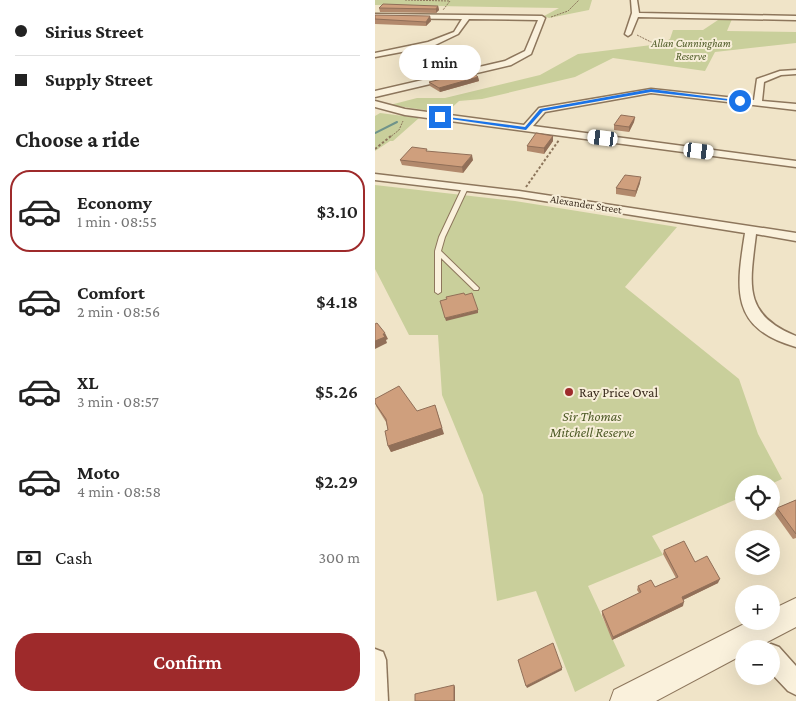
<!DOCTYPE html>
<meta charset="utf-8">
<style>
:root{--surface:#fff;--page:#f6f6f6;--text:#222;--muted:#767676;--line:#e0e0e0;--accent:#9e2a2b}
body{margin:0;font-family:"Crimson Pro",serif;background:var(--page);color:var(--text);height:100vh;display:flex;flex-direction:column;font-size:19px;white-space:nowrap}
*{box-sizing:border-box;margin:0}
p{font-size:16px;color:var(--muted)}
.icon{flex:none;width:28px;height:28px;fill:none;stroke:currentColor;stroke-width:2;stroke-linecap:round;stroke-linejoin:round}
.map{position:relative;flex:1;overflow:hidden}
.drawer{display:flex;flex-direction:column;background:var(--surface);width:375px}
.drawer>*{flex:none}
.top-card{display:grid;align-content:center;height:110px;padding:0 15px;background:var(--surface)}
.tools{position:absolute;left:360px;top:475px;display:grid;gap:10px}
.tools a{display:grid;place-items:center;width:45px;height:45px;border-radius:50%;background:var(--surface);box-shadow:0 5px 20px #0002;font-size:25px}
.end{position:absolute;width:22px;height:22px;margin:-11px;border:6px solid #1a73e8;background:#fff;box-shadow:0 0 0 2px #fff}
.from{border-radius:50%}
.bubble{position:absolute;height:35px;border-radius:18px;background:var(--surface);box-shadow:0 5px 20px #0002;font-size:16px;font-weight:600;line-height:35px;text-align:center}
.car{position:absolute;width:15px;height:30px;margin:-15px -8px;border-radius:6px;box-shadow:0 0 4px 1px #0007;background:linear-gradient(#fff 24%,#345 0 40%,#fff 0 76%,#345 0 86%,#fff 0)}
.top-card b{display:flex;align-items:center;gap:18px;height:48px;font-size:19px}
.top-card b+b{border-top:1px solid var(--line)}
.top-card i{width:12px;height:12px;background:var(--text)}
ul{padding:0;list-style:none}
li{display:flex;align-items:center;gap:15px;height:82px;margin:0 10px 8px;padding:0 5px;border:2px solid transparent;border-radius:20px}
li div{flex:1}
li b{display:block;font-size:19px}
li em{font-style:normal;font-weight:600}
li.selected{border-color:var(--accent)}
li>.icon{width:45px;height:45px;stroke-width:1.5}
h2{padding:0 15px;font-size:22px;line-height:60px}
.pay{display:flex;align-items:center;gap:12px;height:55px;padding:0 15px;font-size:19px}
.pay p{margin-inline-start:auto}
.button{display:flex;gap:10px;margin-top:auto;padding:10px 15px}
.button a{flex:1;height:58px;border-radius:20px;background:var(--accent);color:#fff;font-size:20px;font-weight:600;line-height:58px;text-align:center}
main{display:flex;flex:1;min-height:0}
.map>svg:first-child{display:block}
.green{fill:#c9cf9b}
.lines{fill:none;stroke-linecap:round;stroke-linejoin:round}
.stream{stroke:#6f938a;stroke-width:2}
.service-casing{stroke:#8d765c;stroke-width:2}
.minor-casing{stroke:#8d765c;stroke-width:3}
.tertiary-casing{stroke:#8d765c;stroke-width:2}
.path-far1{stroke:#8d765c;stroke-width:1;stroke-dasharray:2 1;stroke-linecap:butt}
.path{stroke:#8d765c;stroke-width:2;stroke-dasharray:2.5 2;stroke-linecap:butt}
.service{fill:#faf1dc;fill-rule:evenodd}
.minor{fill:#faf1dc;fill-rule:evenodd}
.tertiary{fill:#faf1dc;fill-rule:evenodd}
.wall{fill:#b2896c}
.shaded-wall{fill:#916f58}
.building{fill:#cf9f7d;stroke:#916f58}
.route{fill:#1a73e8}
.poi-dot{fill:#9e2a2b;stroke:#f7eed8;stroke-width:2}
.labels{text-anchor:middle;stroke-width:4;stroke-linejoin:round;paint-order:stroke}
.far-park-label{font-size:11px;font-style:italic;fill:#4d5a26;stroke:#f7eed8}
.far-street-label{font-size:11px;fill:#3d2e20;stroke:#f7eed8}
.poi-label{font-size:14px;fill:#3d2e20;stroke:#f7eed8;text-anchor:start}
.park-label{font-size:14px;font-style:italic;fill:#4d5a26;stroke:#f7eed8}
</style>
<main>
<section class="drawer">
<div class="top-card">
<b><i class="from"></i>Sirius Street</b>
<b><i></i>Supply Street</b>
</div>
<h2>Choose a ride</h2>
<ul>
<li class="selected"><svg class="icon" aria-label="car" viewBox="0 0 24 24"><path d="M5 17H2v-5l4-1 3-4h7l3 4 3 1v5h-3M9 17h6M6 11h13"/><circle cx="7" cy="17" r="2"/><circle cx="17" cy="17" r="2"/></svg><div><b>Economy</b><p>1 min · 08:55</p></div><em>$3.10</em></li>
<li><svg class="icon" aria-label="car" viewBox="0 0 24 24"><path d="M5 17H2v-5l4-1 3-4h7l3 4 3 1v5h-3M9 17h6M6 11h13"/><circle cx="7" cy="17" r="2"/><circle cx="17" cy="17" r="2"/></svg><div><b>Comfort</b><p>2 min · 08:56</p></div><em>$4.18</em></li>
<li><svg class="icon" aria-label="car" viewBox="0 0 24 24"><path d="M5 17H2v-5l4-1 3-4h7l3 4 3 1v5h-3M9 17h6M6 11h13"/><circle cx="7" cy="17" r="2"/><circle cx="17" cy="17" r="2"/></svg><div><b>XL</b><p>3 min · 08:57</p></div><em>$5.26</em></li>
<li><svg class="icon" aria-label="car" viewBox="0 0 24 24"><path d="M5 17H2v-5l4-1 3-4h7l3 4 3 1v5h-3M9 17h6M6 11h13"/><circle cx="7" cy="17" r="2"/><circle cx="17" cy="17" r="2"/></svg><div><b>Moto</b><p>4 min · 08:58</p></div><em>$2.29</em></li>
</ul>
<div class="pay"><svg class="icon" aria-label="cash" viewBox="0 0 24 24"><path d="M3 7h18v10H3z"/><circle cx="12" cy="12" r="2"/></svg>Cash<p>300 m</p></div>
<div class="button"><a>Confirm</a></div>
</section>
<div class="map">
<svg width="421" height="701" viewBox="0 0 421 701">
<rect width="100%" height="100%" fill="#f0e4c8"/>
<!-- green -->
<g class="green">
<polygon points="0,0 217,0 214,10 174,18 169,16 184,8 0,5"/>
<polygon points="346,18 357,19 352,31 421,32 421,43 340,52 330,71 238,58 200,77 107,99 84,101 71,113 15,105 42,98 70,98 165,75 203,54 285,44 295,39 298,30 328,30"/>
<polygon points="5,113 44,118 18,141 15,141 0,151 0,116"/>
<polygon points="0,185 140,201 302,227 250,287 364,379 383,434 407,479 396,484 369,484 369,496 277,536 288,555 213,586 250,666 200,692 161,591 122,601 108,495 67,395 63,335 34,335 0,269"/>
</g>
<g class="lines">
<!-- stream -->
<polyline class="stream" points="0,133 22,122"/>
<defs>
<polygon id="service" points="90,186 93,188 70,237 66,251 104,288 103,290 99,290 66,258 66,292 63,294 60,292 60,251 64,237 87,188"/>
<g id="minor">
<polygon points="256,0 262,0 264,13 421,16 421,20 263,17 256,34 253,36 250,34 257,13"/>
<polygon points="0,14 167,16 170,18 156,54 136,65 0,97 0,91 130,61 150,51 163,20 94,19 83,34 58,46 0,57 0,53 53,42 79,32 87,19 0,18"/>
<polygon points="421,70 421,74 406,75 389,82 387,101 421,104 421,110 276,93 170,112 158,126 421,161 421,167 30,115 0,107 0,101 30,109 149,125 164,108 276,89 379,100 382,79 405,71"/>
<path d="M 0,174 L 144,191 L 421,233 L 421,241 L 381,234 C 375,285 367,314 421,336 L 421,347 C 355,328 361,290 370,233 L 144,197 L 0,180 Z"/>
<polygon points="396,644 404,647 421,666 421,695 413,691 396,673 396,649 387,649"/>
<polygon points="0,649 8,652 11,660 13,701 0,701"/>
</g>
<polygon id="tertiary" points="421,598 421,627 379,649 369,649 369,654 281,701 235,701 239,690 375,621 396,621 396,610"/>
</defs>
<!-- service casing -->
<use href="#service" class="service-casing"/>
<!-- minor casing -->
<use href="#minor" class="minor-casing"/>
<!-- tertiary casing -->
<use href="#tertiary" class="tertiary-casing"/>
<!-- path-far1 -->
<g class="path-far1">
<polyline points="30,0 75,1 68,10"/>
<polyline points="176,17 193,11 204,0"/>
<polyline points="262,35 284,46"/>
<polyline points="14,138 24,130 28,121"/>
</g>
<!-- path -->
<g class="path">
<polyline points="0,149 16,136"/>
<polyline points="151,187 184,140"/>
</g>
<!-- service -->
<use href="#service" class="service"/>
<!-- minor -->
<use href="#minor" class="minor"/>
<!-- tertiary -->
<use href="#tertiary" class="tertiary"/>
</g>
<!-- wall -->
<g class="wall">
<polygon points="63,6 64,10 61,13 5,12 4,8"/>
<polygon points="0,15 55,16 56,21 51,26 0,24"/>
<polygon points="36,64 88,64 89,69 47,78 37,69"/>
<polygon points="103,77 104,81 65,92 55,86 54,82"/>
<polygon points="260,117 259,122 254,132 239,130 239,125"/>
<polygon points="178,136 178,141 169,154 152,151 152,146"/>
<polygon points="25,160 98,160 88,173 27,165"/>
<polygon points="265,183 260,197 241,194 241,188"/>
<polygon points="0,399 42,411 69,434 16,452 13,446 13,430 11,422 1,406"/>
<polygon points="421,500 421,538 418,539 400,514 402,508"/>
<polygon points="289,550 320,562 343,583 308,600 308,606 237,640 227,615 227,611 264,593 262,590 263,586 280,587 301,578 288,554"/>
</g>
<!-- shaded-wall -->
<g class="shaded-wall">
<polygon points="63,6 64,10 61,13 61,9"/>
<polygon points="55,16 56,21 51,26 51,22"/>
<polygon points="88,64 89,69 47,78 46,73"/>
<polygon points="103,77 104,81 65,92 64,88"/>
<polygon points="260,117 259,122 254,132 254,127"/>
<polygon points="178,136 178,141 169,154 169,148"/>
<polygon points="97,155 98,160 88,173 87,167"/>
<polygon points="266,177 265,183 260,197 261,191"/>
<polygon points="103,310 103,313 71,321 70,318"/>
<polygon points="10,333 13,339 11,340 12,343 0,349 0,341"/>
<polygon points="60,405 69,434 16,452 13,446"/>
<polygon points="345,579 343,583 306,601 307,597"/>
<polygon points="309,602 308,606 237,640 238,637"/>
<polygon points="187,668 187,670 152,688 151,686"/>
<polygon points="79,685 80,687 80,701 79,701"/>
</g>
<!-- building -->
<g class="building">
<polygon points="8,4 63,6 61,9 4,8"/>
<polygon points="0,15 55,16 51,22 0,19"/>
<polygon points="81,57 88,64 46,73 36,64"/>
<polygon points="97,72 103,77 64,88 54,82"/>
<polygon points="246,115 260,117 254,127 239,125"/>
<polygon points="161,133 178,136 169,148 152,146"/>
<polygon points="37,147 52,149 51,151 97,155 87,167 25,160"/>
<polygon points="250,175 266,177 261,191 241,188"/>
<polygon points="89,293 90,295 97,293 103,310 70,318 65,301 72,299 71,297"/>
<polygon points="2,323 10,333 8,334 10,337 0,341 0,324"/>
<polygon points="24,386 42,411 60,405 67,428 13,446 10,431 13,430 11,419 0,403 0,399"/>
<polygon points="421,500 421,534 402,508"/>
<polygon points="309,541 320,562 332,556 345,579 307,597 309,602 238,637 227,611 266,592 263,586 276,580 280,587 303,577 289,550"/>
<polygon points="178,643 187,668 151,686 143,660"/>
<polygon points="79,685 79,701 40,701 40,694"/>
</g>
<!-- route -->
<polygon class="route" points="276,89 368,101 365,102 276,92 168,111 151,130 62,117 65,116 150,127 165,109"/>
<!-- markers -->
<circle class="poi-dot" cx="194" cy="392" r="5"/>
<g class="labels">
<!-- far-park labels -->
<g class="far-park-label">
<text x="316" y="47">Allan Cunningham<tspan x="316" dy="13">Reserve</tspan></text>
</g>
<!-- far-street labels -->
<g class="far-street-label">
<text transform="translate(211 204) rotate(9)" y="4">Alexander Street</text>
</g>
<!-- poi labels -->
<g class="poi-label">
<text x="204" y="397">Ray Price Oval</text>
</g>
<!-- park labels -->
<g class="park-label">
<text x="217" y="421">Sir Thomas<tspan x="217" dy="16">Mitchell Reserve</tspan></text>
</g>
</g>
</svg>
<div class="tools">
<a><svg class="icon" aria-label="locate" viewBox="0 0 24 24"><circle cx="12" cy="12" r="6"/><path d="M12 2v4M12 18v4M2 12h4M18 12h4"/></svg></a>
<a><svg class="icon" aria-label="layers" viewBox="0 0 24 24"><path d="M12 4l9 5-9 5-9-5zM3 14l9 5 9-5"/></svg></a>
<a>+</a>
<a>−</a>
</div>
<i class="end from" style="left:365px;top:101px"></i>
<i class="end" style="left:65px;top:117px"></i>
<div class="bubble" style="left:24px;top:45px;width:82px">1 min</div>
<i class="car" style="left:228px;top:138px;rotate:277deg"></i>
<i class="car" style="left:324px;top:151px;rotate:97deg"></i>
</div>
</main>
